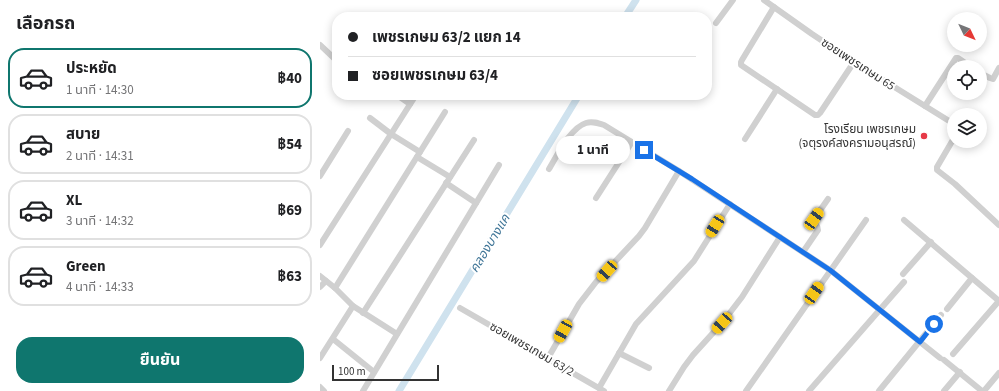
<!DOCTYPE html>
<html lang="th">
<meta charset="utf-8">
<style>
:root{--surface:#fff;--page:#f2f2f2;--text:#202124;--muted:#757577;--line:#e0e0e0;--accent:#0f766e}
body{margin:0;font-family:"Source Sans 3","Noto Sans Thai",sans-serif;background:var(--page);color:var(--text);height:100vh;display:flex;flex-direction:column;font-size:15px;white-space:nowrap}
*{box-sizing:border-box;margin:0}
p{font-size:13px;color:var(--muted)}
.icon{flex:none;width:22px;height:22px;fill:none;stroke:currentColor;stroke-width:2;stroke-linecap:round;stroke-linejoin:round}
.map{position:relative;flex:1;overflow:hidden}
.sheet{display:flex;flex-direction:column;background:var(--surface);width:320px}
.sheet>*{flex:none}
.hud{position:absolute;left:12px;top:12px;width:380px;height:88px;border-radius:16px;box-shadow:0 2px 10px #0003;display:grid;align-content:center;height:88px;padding:0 16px;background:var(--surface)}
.needle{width:26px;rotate:133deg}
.controls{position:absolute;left:627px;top:12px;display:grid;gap:8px}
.controls a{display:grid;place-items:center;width:40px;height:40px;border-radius:50%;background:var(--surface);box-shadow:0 2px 10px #0003;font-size:20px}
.scale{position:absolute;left:12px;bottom:10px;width:107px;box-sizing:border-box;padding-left:4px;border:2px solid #333;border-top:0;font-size:11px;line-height:14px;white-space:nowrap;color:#333;-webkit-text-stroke:3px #fff;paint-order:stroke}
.end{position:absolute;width:18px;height:18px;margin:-9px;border:5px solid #1a73e8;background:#fff;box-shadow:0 0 0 2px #fff}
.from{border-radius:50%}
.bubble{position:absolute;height:28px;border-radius:14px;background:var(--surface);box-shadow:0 2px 10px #0003;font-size:13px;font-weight:700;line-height:28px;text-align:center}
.car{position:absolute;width:12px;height:24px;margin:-12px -6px;border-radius:5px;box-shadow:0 0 3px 1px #0007;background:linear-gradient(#f5c518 24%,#345 0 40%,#f5c518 0 76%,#345 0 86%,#f5c518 0)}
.hud b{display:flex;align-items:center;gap:14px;height:38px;font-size:15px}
.hud b+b{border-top:1px solid var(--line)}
.hud i{width:10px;height:10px;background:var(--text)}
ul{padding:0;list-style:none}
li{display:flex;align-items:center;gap:12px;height:60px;margin:0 8px 6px;padding:0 8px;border:2px solid var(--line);border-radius:16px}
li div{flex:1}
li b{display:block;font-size:15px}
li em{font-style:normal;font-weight:700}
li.on{border-color:var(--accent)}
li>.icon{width:36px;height:36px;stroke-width:1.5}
h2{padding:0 16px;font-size:18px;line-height:48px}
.action{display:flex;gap:8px;margin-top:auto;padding:8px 16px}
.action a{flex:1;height:46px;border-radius:16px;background:var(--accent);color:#fff;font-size:16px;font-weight:700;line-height:46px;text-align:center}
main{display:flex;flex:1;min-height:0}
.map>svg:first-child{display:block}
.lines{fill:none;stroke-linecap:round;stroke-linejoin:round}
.canal{stroke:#cfe2ee;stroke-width:7}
.street{stroke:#d0d0d0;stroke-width:6}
.route{stroke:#1a73e8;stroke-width:5}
.poi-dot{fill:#e63946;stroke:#fff;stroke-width:1.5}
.labels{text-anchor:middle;stroke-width:4;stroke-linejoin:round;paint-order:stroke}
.street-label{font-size:12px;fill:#333;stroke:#fff}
.poi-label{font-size:12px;fill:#333;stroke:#fff;text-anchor:end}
.water-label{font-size:13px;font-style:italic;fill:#3f7597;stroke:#fff}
</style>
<main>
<section class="sheet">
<h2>เลือกรถ</h2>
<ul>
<li class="on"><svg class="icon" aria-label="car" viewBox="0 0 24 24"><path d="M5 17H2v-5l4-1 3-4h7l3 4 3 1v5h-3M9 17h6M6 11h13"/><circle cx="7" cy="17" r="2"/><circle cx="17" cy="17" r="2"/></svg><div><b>ประหยัด</b><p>1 นาที · 14:30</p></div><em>฿40</em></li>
<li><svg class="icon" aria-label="car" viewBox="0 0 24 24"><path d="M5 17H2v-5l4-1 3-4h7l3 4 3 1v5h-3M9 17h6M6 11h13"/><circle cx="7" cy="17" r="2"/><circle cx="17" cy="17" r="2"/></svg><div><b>สบาย</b><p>2 นาที · 14:31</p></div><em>฿54</em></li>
<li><svg class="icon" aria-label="car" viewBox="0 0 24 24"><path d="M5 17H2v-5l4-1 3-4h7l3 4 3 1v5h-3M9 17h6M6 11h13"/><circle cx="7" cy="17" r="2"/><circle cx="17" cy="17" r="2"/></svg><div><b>XL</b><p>3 นาที · 14:32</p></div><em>฿69</em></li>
<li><svg class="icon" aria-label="car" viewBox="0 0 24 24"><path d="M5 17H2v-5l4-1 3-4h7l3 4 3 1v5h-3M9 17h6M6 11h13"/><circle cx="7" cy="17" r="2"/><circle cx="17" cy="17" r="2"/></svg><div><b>Green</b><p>4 นาที · 14:33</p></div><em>฿63</em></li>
</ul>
<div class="action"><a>ยืนยัน</a></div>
</section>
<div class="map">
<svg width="679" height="391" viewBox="0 0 679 391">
<rect width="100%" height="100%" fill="#fff"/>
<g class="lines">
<!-- canal -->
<g class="canal">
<polyline points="305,17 316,0"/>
<polyline points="79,391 259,95"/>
</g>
<!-- street -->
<g class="street">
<polyline points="444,0 492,34 534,62 634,124"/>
<polyline points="454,7 422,60 421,62 421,65 495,115 498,115 500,113 534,62"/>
<polyline points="396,23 413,0"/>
<polyline points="0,45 17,61"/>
<polyline points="660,73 670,78 673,79 679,68"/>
<polyline points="77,95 90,104"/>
<polyline points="605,106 636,58 638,58 651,67"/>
<polyline points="50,118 71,134 100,152"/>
<polyline points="634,138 617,167 617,170 635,184 679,225"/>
<polyline points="425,139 457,89"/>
<polyline points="97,157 130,177"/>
<path d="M 229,169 C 237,156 250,128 266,123 C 272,121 278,123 284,125 L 359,171 L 510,270 L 620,358"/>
<polyline points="0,176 28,131"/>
<polyline points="126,183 156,203"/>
<polyline points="276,198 312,142"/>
<polyline points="584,220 679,301"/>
<polyline points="0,245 96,95"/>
<path d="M 483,252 L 498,230 C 498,225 494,223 494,219 L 508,199"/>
<polyline points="583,274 611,242"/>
<polyline points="0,276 15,288 33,306 77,334"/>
<polyline points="0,287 6,281"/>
<polyline points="15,288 125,112"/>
<polyline points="140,308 284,391"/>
<polyline points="627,309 652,278"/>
<polyline points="43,313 154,140"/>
<polyline points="13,339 54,372"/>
<polyline points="299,353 329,368"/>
<polyline points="633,354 679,301"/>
<polyline points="0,358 33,306"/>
<polyline points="228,358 259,304 276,282 319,236 325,228 359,171"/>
<polyline points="624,360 662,391"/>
<polyline points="0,387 4,391"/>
<polyline points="279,388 316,324 374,261 410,204"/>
<polyline points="43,391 179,165"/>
<polyline points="349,391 364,367 373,355 402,323 422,297 460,237"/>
<polyline points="426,391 546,220"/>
<polyline points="489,391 584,282"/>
<polyline points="559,391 621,315"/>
<polyline points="624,391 640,372"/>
<polyline points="664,391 679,373"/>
</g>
</g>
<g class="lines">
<!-- route -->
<polyline class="route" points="324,150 372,179 510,270 600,342 614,324"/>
</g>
<!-- markers -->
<circle class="poi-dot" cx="604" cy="136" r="4"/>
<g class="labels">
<!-- street labels -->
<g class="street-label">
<text transform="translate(538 64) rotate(33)" y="4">ซอยเพชรเกษม 65</text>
<text transform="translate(212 349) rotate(30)" y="4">ซอยเพชรเกษม 63/2</text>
</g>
<!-- poi labels -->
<g class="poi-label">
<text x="596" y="133">โรงเรียน เพชรเกษม<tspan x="596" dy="14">(จตุรงค์สงครามอนุสรณ์)</tspan></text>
</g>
<!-- water labels -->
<g class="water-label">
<text transform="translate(169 243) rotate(-59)" y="5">คลองบางแค</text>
</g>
</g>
</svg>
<div class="controls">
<a><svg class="needle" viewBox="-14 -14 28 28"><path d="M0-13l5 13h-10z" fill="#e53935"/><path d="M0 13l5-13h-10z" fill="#757577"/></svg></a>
<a><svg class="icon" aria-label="locate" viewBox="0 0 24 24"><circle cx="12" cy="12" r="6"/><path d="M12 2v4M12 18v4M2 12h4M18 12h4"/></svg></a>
<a><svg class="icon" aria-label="layers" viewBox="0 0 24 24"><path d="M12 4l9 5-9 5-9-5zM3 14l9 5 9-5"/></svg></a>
</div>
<div class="scale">100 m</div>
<i class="end from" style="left:614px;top:324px"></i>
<i class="end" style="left:324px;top:150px"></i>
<div class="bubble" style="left:236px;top:136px;width:74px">1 นาที</div>
<i class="car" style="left:494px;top:219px;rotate:35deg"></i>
<i class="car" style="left:395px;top:226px;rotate:212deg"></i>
<i class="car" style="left:287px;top:271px;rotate:222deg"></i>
<i class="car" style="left:494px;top:293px;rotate:34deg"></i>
<i class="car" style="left:402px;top:323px;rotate:222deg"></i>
<i class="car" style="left:243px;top:331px;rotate:209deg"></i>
<div class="hud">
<b><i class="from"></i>เพชรเกษม 63/2 แยก 14</b>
<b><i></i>ซอยเพชรเกษม 63/4</b>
</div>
</div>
</main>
